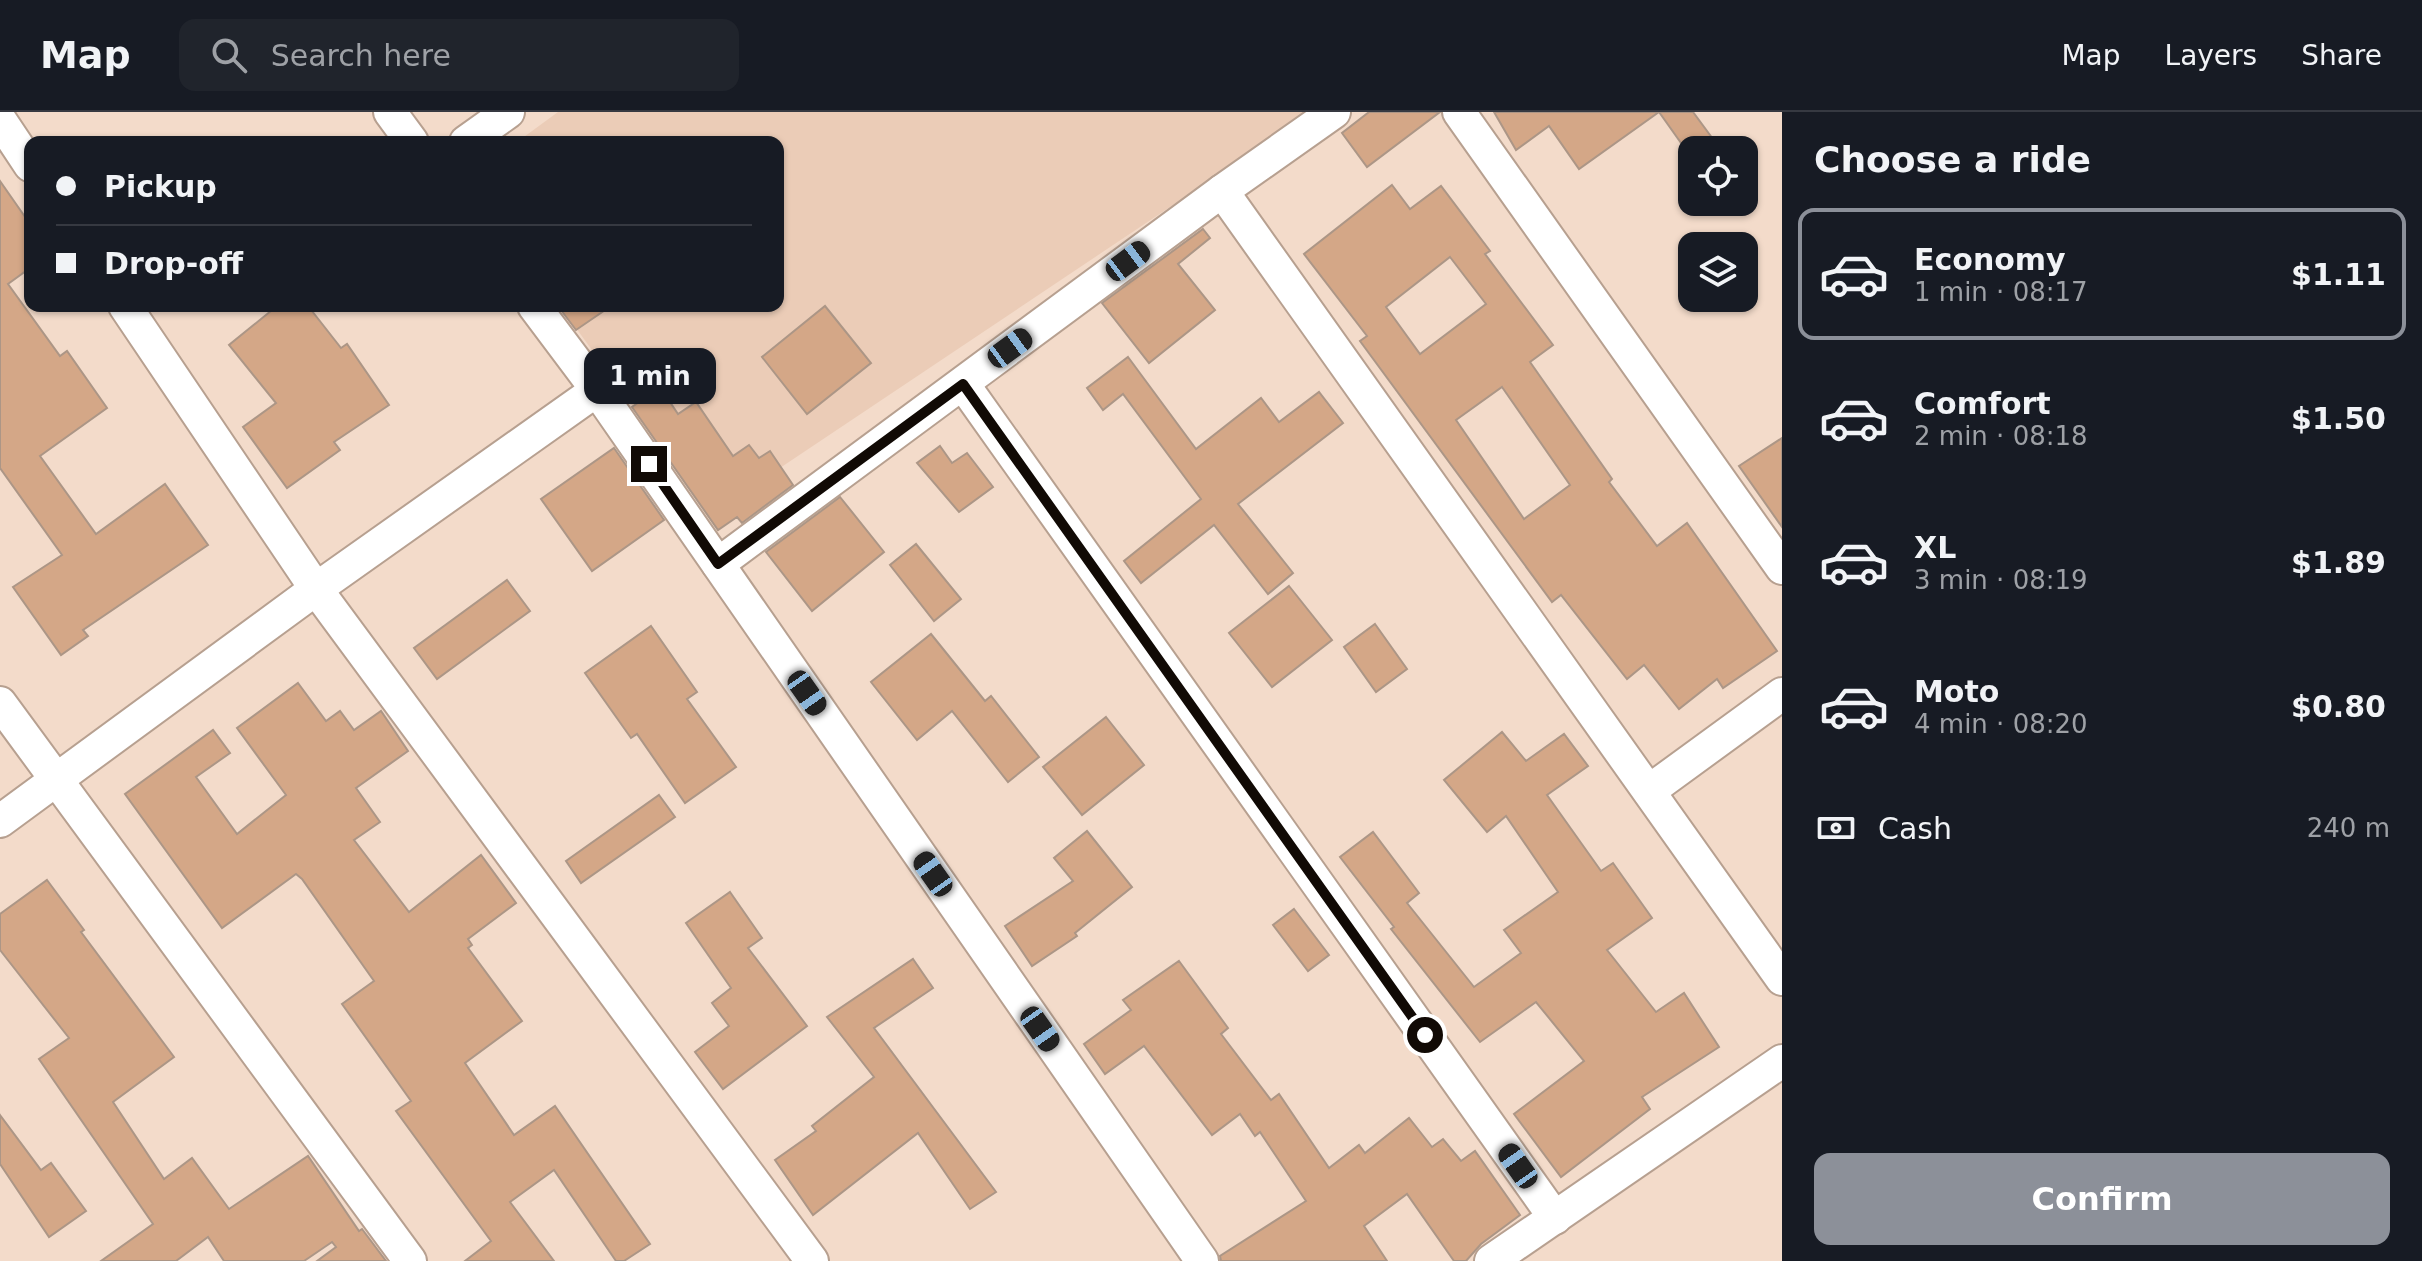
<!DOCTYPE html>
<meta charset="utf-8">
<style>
:root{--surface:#171b24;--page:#20242c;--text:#f1f3f6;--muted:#9ea1a6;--line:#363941;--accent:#8c9099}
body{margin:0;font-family:"DejaVu Sans",sans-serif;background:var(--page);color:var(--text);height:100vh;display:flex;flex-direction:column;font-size:30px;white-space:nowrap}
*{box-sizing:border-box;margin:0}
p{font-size:26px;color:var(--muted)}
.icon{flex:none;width:44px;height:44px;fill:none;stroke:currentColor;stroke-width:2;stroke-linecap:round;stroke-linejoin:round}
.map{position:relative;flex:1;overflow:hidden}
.drawer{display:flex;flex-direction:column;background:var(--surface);width:640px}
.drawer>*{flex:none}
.guide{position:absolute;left:24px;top:24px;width:760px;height:176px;border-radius:16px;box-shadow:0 2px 6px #0004;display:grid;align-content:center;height:176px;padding:0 32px;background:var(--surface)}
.buttons{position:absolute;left:1678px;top:24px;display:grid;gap:16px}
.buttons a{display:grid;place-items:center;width:80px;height:80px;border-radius:16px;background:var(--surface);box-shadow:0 2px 6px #0004;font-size:40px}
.end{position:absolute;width:36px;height:36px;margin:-18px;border:10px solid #110a05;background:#fff;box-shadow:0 0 0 4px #fff}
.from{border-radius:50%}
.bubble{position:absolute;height:56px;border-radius:16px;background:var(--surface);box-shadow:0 2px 6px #0004;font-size:26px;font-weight:600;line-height:56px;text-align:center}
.car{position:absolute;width:24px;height:48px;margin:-24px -12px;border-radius:10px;box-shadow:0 0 6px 2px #0007;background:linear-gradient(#222 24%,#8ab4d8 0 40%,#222 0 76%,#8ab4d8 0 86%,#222 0)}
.guide b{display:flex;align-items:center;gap:28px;height:76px;font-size:30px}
.guide b+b{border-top:2px solid var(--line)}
.guide i{width:20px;height:20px;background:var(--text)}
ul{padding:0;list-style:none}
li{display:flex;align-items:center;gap:24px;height:132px;margin:0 16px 12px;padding:0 16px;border:4px solid transparent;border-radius:16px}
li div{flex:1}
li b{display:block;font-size:30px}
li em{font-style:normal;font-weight:600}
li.selected{border-color:var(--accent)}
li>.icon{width:72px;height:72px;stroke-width:1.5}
h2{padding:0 32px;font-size:36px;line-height:96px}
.pay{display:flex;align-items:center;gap:20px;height:88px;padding:0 32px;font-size:30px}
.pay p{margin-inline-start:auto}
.button{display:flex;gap:16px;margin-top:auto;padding:16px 32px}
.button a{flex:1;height:92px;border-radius:16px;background:var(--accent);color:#fff;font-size:32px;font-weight:600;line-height:92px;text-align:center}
header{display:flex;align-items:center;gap:48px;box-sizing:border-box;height:112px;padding:0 40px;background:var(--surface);border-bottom:2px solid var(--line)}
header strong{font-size:38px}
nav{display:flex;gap:44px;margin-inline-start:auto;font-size:28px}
.search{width:560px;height:72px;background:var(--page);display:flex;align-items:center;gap:20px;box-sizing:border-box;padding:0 28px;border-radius:16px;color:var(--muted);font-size:30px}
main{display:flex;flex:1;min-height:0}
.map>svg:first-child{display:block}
.built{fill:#ebccb7}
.building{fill:#d4a787;stroke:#ac9686;stroke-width:2;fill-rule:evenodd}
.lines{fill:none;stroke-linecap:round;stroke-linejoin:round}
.street-casing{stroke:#b7a090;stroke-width:36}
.street{stroke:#fff;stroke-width:32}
.route{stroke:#110a05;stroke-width:10}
</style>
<header>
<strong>Map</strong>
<div class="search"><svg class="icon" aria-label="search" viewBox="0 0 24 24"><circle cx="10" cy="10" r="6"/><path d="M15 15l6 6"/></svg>Search here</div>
<nav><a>Map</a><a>Layers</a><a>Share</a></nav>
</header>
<main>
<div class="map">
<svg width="1782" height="1149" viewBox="0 0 1782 1149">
<rect width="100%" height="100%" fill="#f3dbca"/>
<!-- built -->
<polygon class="built" points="558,0 1312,0 711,402 560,194 778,194 778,30 517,30"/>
<!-- building -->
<g class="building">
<polygon points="1369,0 1440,0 1367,55 1342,21"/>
<polygon points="1494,0 1693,0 1721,38 1686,38 1659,0 1579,57 1549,14 1516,38"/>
<polygon points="0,69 30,112 30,156 8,172 60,244 67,239 107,296 40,344 96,422 165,372 208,433 83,518 88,524 61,543 13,475 62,443 0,356"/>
<path d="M 1392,73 L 1410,97 L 1441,74 L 1490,139 L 1485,142 L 1553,233 L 1530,250 L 1612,367 L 1609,370 L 1657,434 L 1687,411 L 1777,539 L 1723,576 L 1717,567 L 1679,597 L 1644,553 L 1627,567 L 1561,483 L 1552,490 L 1360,229 L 1367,224 L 1304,142 ZM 1450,145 L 1486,192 L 1420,242 L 1386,195 ZM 1502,275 L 1570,373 L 1524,407 L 1456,308 Z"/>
<polygon points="1203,117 1210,126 1178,152 1215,198 1149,251 1102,191"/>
<polygon points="277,194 308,194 341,236 347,232 389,293 334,330 340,338 287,376 243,315 276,291 229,233"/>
<polygon points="558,194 611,194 576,218"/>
<polygon points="825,194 871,251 807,302 762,245"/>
<polygon points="1128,245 1196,337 1261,286 1279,310 1319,280 1343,311 1238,392 1293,461 1268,482 1214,413 1141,471 1124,449 1201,387 1123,282 1103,298 1087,276"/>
<polygon points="660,275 678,302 696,290 733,344 749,333 759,346 770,339 793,373 742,411 737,405 718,418 632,295"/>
<polygon points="1782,326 1782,415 1739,354"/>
<polygon points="940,334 952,351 967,341 993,375 959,400 917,351"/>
<polygon points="614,336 664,408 592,459 541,387"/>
<polygon points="840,385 884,440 812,499 766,440"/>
<polygon points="916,432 961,487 934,509 890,453"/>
<polygon points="507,468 530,499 437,567 414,536"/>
<polygon points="1289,474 1332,528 1272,575 1229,521"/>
<polygon points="1375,512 1407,557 1376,580 1344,535"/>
<polygon points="651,514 697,580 687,587 736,655 685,691 637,622 631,626 585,561"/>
<polygon points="931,522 985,589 991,584 1039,645 1008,670 952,599 917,628 871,570"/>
<polygon points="298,571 326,609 340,599 354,618 381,599 408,639 356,676 380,710 354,728 409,800 481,743 516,791 468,827 472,833 468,836 522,909 465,951 514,1023 555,994 650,1132 624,1149 616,1149 554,1058 510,1090 554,1149 465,1149 491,1129 396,999 411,989 342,892 374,869 302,767 296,762 222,816 125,682 213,618 230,641 196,665 237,722 286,683 237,616"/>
<polygon points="1106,605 1144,653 1082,703 1043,655"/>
<polygon points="1502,620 1526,649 1564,622 1588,654 1547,683 1601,759 1613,751 1652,806 1607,838 1656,900 1684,881 1719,935 1642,985 1650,997 1561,1065 1514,1002 1584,949 1536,890 1480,930 1391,817 1394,815 1340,745 1373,720 1419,781 1407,791 1474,875 1521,841 1504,818 1558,780 1506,704 1487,720 1444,668"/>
<polygon points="659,683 675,705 581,771 566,749"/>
<polygon points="1087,719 1132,775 1075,821 1077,824 1032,854 1005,814 1073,769 1054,746"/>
<polygon points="47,768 84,818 81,820 174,945 113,990 164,1067 192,1046 229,1097 308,1044 359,1119 362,1117 386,1149 317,1149 336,1135 332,1130 304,1149 224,1149 208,1125 176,1149 101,1149 153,1112 39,947 69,926 0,838 0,802"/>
<polygon points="730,780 762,826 748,836 807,914 723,977 695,940 729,914 712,891 731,876 686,811"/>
<polygon points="1294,797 1329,843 1308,859 1273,813"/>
<polygon points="913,847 933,876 874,916 996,1080 970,1097 918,1021 813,1103 775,1048 816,1019 812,1014 874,965 827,905"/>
<polygon points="1179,849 1228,916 1221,922 1271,988 1279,982 1329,1056 1359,1033 1365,1041 1409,1006 1432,1035 1443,1027 1461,1049 1475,1039 1520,1103 1481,1132 1466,1149 1454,1149 1407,1082 1364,1114 1387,1149 1221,1149 1220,1144 1306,1089 1260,1020 1255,1024 1240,1002 1212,1023 1144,934 1105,962 1084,932 1131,898 1123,888"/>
<polygon points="0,1003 41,1058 51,1051 86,1099 49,1125 0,1052"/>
</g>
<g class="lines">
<defs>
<g id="street">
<polyline points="390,0 412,30"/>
<polyline points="1459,0 1782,456"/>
<polyline points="0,8 30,53"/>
<polyline points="466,30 508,0"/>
<polyline points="1222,79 1782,867"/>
<polyline points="125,194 316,477 812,1149"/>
<polyline points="534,194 597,278 1202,1149"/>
<polyline points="963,272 1555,1106"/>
<polyline points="718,452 1222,79 1334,0"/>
<polyline points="0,591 410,1149"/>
<polyline points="1649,679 1782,582"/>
<polyline points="0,709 316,477 597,278"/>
<polyline points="1491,1149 1782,949"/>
</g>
</defs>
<!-- street casing -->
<use href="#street" class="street-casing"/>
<!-- street -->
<use href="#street" class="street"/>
</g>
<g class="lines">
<!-- route -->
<polyline class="route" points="649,352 718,452 963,272 1425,923"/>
</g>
</svg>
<div class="buttons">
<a><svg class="icon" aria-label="locate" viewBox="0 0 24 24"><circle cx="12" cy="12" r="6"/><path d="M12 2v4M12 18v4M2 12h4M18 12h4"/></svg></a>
<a><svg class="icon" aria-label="layers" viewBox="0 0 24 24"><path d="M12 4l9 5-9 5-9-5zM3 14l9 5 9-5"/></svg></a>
</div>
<i class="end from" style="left:1425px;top:923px"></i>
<i class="end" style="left:649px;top:352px"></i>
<div class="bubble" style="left:584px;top:236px;width:132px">1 min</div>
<i class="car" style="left:1128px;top:149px;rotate:53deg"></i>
<i class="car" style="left:1010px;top:236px;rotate:54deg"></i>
<i class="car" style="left:807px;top:581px;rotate:145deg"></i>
<i class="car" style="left:933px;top:762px;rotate:325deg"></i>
<i class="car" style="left:1040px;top:917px;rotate:145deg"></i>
<i class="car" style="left:1518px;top:1054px;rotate:325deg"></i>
<div class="guide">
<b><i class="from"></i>Pickup</b>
<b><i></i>Drop-off</b>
</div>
</div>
<section class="drawer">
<h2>Choose a ride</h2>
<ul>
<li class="selected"><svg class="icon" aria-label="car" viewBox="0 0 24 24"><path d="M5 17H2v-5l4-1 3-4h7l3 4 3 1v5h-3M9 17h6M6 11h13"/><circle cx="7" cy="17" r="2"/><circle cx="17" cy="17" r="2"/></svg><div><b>Economy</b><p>1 min · 08:17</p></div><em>$1.11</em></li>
<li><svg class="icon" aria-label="car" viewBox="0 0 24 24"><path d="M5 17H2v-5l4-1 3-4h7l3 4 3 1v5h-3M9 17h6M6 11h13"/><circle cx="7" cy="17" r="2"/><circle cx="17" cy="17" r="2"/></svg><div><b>Comfort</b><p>2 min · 08:18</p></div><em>$1.50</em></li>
<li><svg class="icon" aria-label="car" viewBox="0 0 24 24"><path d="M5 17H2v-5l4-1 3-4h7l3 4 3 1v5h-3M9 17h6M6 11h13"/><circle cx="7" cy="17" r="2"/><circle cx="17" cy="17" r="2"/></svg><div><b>XL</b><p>3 min · 08:19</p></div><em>$1.89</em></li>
<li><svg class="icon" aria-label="car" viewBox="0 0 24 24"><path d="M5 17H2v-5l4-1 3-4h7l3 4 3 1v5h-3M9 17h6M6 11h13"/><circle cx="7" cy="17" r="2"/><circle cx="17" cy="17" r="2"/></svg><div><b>Moto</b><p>4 min · 08:20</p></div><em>$0.80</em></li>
</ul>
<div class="pay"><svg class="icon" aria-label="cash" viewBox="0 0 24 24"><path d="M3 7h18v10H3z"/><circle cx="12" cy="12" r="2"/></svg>Cash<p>240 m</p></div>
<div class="button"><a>Confirm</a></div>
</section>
</main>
